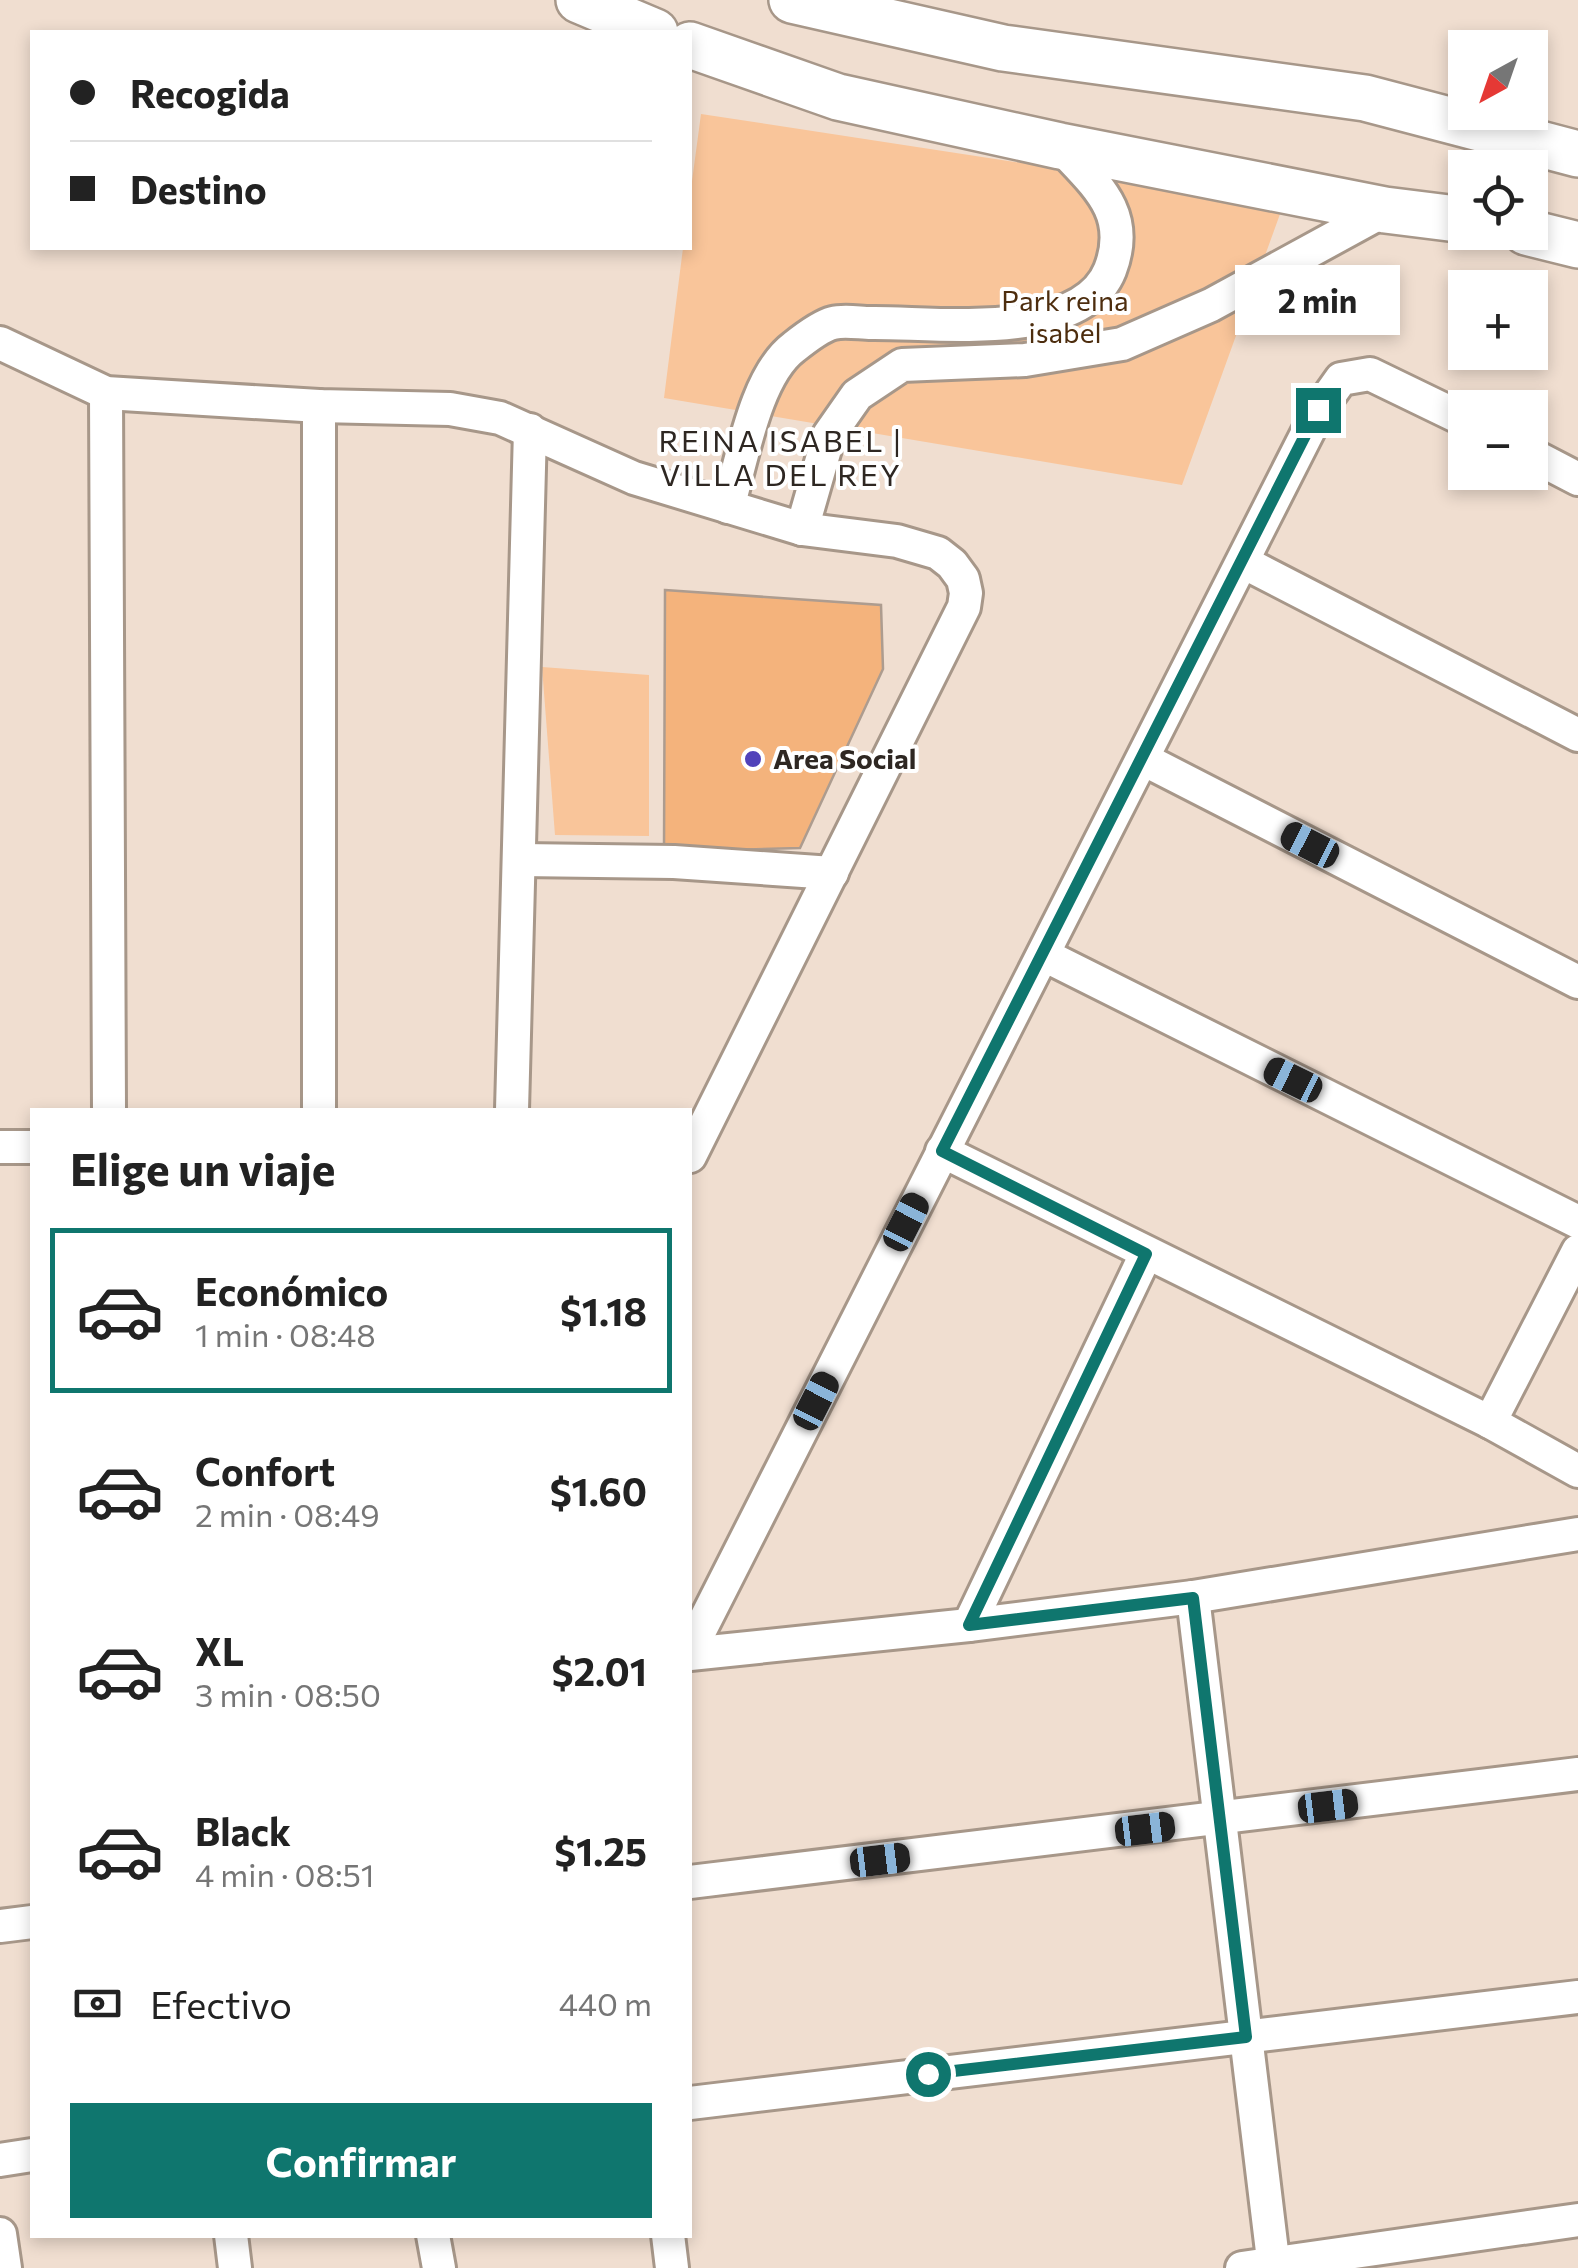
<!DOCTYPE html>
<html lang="es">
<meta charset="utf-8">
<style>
:root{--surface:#fff;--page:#f6f6f6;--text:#222;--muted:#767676;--line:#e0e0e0;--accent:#0f766e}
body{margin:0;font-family:Commissioner,sans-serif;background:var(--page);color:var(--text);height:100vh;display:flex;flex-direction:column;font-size:38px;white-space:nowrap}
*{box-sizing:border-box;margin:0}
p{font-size:32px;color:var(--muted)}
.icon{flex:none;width:55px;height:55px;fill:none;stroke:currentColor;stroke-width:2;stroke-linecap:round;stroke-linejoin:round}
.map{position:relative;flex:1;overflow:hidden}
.drawer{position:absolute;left:30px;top:1108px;width:662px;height:1130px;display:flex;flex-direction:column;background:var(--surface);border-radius:0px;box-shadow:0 5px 15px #0003}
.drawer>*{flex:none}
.guide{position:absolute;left:30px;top:30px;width:662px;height:220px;border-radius:0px;box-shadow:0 5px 15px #0003;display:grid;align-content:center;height:220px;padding:0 40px;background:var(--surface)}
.needle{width:65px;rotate:220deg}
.buttons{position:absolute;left:1448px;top:30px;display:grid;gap:20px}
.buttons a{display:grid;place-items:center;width:100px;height:100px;border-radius:0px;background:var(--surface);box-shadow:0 5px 15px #0003;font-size:50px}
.end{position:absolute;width:45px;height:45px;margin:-22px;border:12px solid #0f766e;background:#fff;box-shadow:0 0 0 5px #fff}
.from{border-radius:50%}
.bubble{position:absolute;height:70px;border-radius:0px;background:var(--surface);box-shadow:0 5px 15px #0003;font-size:32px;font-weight:700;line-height:70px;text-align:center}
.car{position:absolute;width:30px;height:60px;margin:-30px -15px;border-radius:12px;box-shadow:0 0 8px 2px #0007;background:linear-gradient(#222 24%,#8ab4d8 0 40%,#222 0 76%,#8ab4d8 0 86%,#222 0)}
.guide b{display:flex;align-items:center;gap:35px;height:95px;font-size:38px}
.guide b+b{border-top:2px solid var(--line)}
.guide i{width:25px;height:25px;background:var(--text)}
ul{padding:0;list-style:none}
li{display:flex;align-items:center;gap:30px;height:165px;margin:0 20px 15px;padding:0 20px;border:5px solid transparent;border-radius:0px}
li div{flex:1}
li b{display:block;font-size:38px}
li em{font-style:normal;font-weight:700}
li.current{border-color:var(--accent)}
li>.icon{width:90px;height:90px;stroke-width:1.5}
h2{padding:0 40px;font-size:45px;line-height:120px}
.pay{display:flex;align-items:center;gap:25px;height:110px;padding:0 40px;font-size:38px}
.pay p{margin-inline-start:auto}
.cta{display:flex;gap:20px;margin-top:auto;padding:20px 40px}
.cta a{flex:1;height:115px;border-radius:0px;background:var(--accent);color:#fff;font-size:40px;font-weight:700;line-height:115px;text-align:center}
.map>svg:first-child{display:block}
.green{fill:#f9c59a}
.building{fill:#f4b37c;stroke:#ad9c8f;stroke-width:2.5}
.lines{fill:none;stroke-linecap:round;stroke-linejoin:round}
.street-casing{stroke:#a79789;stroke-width:38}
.secondary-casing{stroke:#a79789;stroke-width:50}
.street{stroke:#fff;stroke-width:32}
.secondary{stroke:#fff;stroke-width:45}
.route{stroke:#0f766e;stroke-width:12}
.poi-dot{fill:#5142ba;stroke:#fff;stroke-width:4}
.labels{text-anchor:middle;stroke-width:8;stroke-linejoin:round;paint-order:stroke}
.park-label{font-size:28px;fill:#4d2d0e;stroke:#fff}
.poi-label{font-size:28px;font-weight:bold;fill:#2e2722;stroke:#fff;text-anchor:start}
.neighbourhood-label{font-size:30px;letter-spacing:2.5px;fill:#2e2722;stroke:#fff}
</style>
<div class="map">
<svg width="1578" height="2268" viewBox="0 0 1578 2268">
<rect width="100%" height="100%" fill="#f0ded0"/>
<!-- green -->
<g class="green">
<polygon points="701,114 1284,203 1182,485 664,398 683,248 690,248 690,196"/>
<polygon points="542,667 649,675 649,836 555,835"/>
</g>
<!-- building -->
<polygon class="building" points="665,590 881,605 883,669 800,848 664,852"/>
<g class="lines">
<defs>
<g id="street">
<polyline points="0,343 106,393 319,406 450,409 500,418 634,478 802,529 897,541 938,553 952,564 963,579 966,593 964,607 690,1156"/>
<polyline points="106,393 109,1110"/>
<polyline points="319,406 319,1110"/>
<polyline points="1530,454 1578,479"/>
<path d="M 728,507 C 742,461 755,376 794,347 C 804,339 821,326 833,323 C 844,320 860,323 871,323 C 935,322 1081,343 1110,270 C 1132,213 1096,185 1060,146"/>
<polyline points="802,529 829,435 857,395 902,365 1025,360 1122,344 1211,305 1385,210"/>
<polyline points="1243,562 1578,735"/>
<polyline points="1143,759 1578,982"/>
<polyline points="521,860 674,862 832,873"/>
<polyline points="1044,955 1578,1222"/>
<polyline points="512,1110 530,430"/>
<polyline points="0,1147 32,1147"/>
<polyline points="942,1151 1490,1422 1578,1471"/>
<polyline points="1490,1422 1578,1251"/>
<polyline points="1193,1597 1274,2268"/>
<polyline points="969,1625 1146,1254"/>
<polyline points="690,1650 1319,410 1341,379 1370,374 1465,420"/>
<polyline points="690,1654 969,1625 1193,1597 1578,1534"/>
<polyline points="690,1882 1578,1774"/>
<polyline points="0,1926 32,1922"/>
<polyline points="690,2103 1578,1997"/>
<polyline points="0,2160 32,2155"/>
<polyline points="0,2234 5,2268"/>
<polyline points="231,2235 235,2268"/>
<polyline points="433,2235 439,2268"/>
<polyline points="668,2235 672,2268"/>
<polyline points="1242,2268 1578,2220"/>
</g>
<g id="secondary">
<polyline points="579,0 655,32"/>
<polyline points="792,0 1003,48 1365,98 1578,154"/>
<polyline points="690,45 838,97 1060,146 1385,210 1465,220"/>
<polyline points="1526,232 1578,245"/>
</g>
</defs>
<!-- street casing -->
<use href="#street" class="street-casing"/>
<!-- secondary casing -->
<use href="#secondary" class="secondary-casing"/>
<!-- street -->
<use href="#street" class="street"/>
<!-- secondary -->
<use href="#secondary" class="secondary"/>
</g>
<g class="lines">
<!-- route -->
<polyline class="route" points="928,2074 1246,2037 1193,1598 969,1625 1146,1254 942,1151 1318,410"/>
</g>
<!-- markers -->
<circle class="poi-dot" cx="753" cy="759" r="10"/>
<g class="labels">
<!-- park labels -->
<g class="park-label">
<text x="1065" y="311">Park reina<tspan x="1065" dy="32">isabel</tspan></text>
</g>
<!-- poi labels -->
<g class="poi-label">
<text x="773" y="769">Area Social</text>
</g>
<!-- neighbourhood labels -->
<g class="neighbourhood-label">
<text x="781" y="452">REINA ISABEL |<tspan x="781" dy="34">VILLA DEL REY</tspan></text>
</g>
</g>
</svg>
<div class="buttons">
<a><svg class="needle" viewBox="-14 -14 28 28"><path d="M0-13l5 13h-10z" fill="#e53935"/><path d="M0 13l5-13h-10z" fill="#767676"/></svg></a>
<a><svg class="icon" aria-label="locate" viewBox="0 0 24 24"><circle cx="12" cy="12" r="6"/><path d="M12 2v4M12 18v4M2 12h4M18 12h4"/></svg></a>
<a>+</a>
<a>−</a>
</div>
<i class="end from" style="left:928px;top:2074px"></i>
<i class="end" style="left:1318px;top:410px"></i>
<div class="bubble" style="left:1235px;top:265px;width:165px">2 min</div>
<i class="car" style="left:1310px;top:845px;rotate:297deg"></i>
<i class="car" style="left:1293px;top:1080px;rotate:296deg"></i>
<i class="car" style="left:906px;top:1222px;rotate:27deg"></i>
<i class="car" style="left:816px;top:1401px;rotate:27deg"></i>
<i class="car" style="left:1328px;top:1806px;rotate:83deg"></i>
<i class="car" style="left:1145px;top:1829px;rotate:83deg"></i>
<i class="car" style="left:880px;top:1860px;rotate:83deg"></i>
<div class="guide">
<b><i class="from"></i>Recogida</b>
<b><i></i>Destino</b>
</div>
<section class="drawer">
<h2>Elige un viaje</h2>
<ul>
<li class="current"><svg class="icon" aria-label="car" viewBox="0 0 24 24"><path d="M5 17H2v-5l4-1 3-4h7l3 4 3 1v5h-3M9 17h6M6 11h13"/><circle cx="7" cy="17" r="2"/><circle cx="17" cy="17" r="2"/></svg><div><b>Económico</b><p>1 min · 08:48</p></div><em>$1.18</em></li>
<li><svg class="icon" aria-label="car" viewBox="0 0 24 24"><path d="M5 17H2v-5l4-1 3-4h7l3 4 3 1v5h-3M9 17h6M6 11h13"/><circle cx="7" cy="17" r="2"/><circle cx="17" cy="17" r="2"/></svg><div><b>Confort</b><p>2 min · 08:49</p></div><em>$1.60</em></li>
<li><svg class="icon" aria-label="car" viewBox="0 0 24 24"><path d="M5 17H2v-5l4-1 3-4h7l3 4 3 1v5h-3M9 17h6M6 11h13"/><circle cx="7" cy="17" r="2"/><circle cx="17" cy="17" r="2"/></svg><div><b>XL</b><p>3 min · 08:50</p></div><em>$2.01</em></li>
<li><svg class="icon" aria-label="car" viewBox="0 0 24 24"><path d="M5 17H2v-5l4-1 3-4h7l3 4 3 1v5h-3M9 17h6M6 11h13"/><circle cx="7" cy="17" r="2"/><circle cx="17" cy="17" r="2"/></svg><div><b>Black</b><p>4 min · 08:51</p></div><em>$1.25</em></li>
</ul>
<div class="pay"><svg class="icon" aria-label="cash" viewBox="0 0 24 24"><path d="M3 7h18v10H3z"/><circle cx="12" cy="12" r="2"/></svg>Efectivo<p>440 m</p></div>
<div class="cta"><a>Confirmar</a></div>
</section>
</div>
